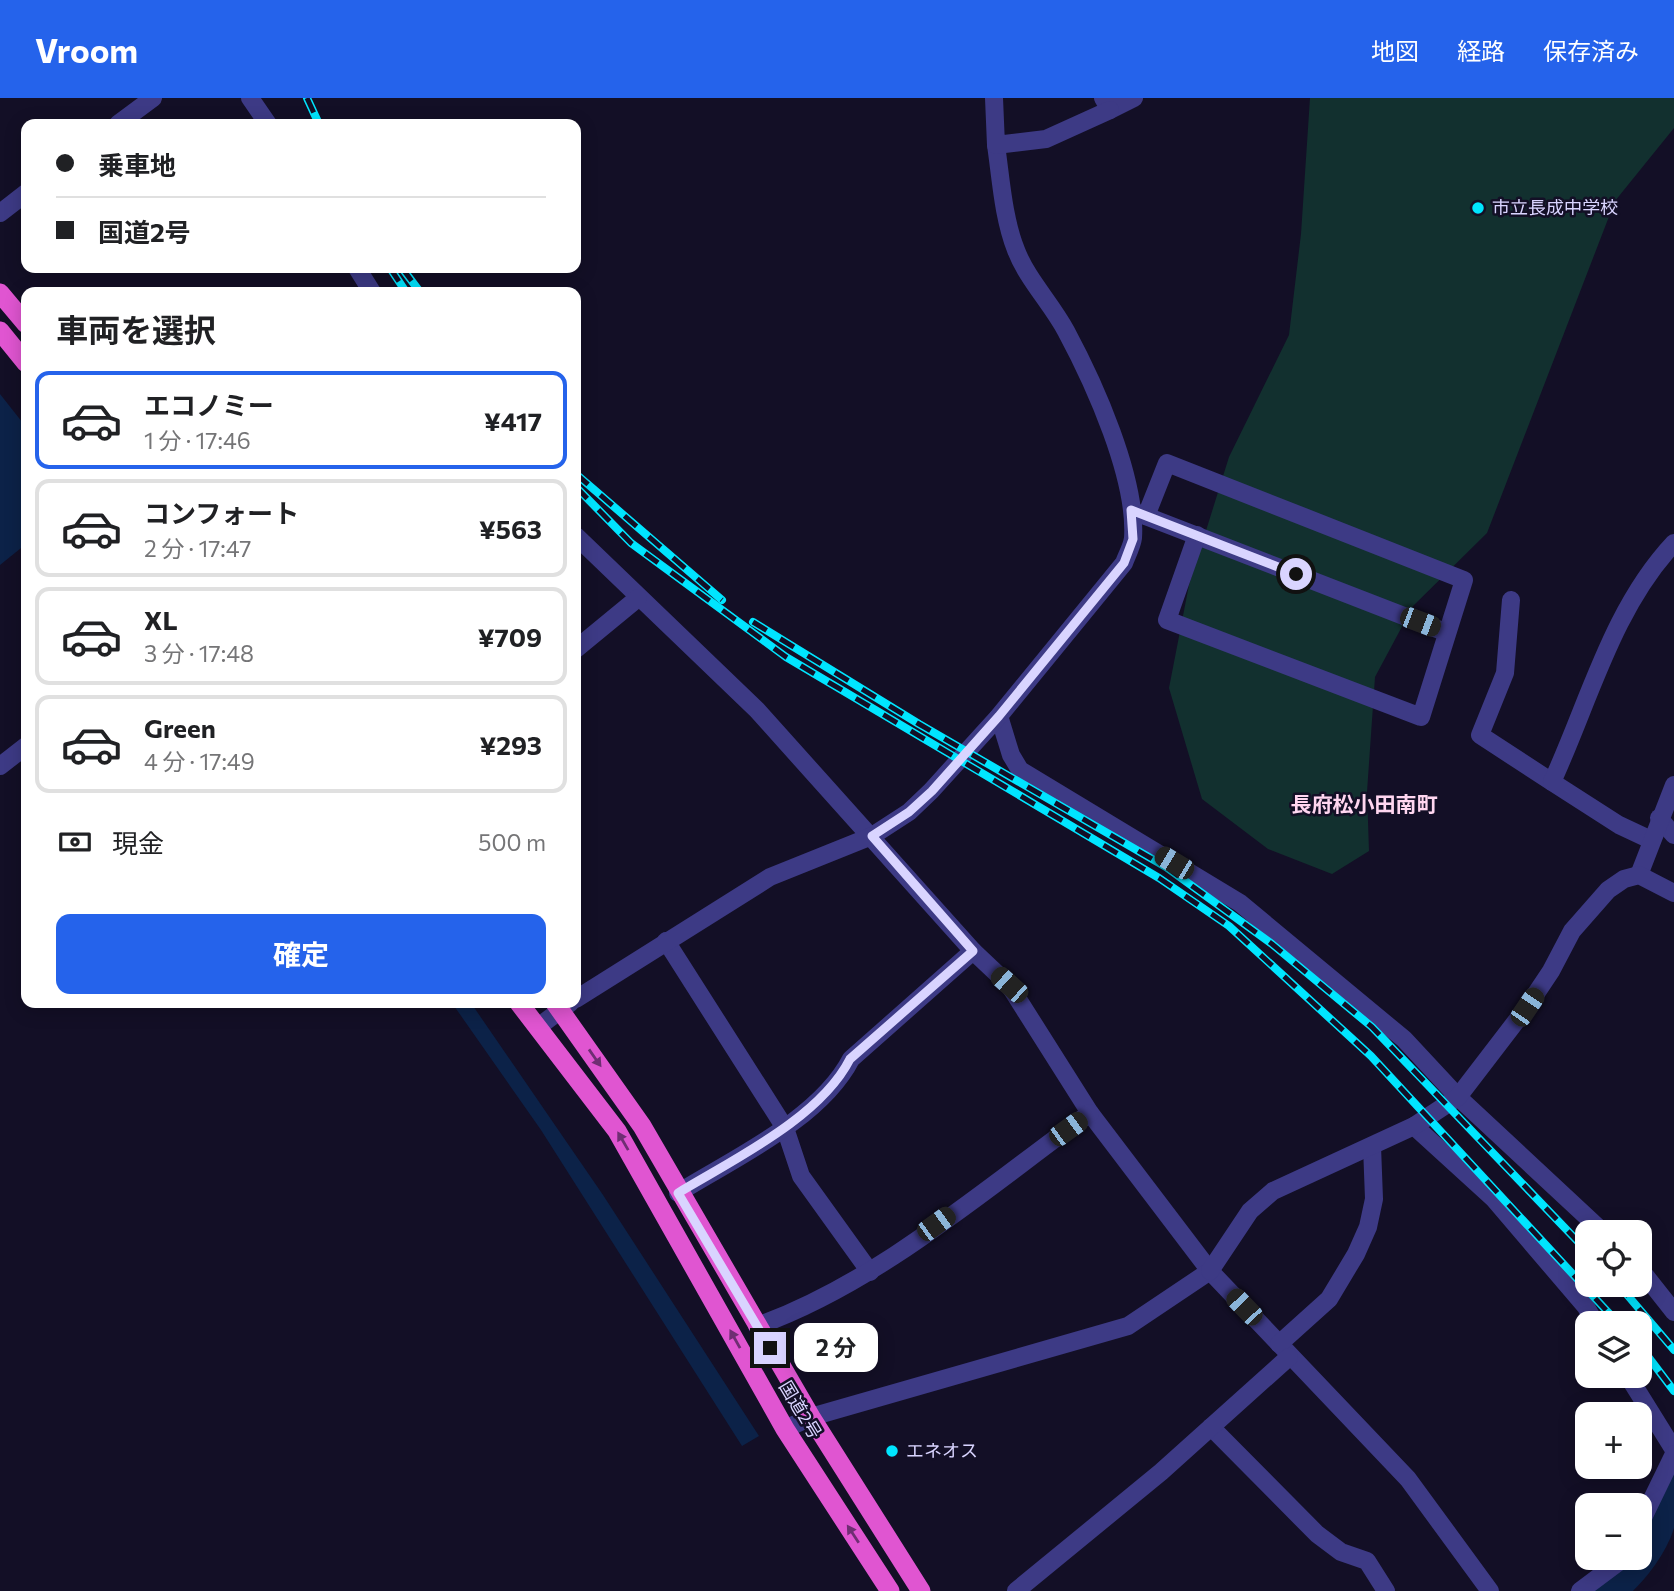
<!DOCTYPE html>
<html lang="ja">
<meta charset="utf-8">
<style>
:root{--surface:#fff;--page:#f6f6f6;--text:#202124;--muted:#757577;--line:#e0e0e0;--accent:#2563eb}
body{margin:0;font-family:Commissioner,"Noto Sans JP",sans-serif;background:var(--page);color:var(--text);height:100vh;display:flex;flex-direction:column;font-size:26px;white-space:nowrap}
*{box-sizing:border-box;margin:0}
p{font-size:23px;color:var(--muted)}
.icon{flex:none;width:38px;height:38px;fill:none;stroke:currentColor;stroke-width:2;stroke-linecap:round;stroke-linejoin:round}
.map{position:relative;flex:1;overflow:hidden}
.side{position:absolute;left:21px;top:189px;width:560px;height:721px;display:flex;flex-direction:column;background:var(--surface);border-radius:14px;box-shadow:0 4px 18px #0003}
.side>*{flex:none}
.guide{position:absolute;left:21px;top:21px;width:560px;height:154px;border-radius:14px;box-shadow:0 4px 18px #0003;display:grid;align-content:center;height:154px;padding:0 35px;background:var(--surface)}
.buttons{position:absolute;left:1575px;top:1122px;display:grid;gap:14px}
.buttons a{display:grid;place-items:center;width:77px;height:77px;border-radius:14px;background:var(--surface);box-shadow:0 4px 18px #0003;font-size:35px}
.end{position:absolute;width:32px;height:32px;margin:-16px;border:9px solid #d9d4ff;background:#111;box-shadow:0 0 0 4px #111}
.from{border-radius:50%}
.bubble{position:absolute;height:49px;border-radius:14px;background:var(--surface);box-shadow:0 4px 18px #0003;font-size:23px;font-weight:700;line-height:49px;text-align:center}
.car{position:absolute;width:21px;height:42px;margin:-21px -10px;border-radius:9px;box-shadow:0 0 5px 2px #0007;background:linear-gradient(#222 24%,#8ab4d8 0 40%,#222 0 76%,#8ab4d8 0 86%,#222 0)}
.guide b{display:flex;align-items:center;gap:24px;height:66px;font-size:26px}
.guide b+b{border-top:2px solid var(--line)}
.guide i{width:18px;height:18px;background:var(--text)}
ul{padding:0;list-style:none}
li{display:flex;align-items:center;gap:21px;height:98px;margin:0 14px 10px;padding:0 21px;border:4px solid var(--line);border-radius:14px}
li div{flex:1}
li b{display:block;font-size:26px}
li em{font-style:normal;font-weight:700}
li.active{border-color:var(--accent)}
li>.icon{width:63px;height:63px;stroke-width:1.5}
h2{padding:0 35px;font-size:32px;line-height:84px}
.pay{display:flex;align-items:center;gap:18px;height:77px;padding:0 35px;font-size:26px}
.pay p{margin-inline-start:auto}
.primary-button{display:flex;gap:14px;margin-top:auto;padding:14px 35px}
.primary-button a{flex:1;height:80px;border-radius:14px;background:var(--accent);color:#fff;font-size:28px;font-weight:700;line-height:80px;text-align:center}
header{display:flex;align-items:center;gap:42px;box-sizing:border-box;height:98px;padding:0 35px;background:var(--accent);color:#fff}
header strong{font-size:33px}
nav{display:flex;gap:38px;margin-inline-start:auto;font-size:24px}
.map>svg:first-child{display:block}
.green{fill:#12302f}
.water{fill:#0c2248}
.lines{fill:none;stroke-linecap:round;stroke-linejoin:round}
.river{stroke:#0c2248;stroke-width:32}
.minor{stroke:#3d3a85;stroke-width:18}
.tertiary{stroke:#3d3a85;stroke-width:18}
.trunk{stroke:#e055d1;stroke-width:19}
.rail-casing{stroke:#00e5ff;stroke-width:8}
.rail{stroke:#130f26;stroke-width:5;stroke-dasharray:16;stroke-linecap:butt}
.oneway{fill:#6f2e73}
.route{stroke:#d9d4ff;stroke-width:9}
.poi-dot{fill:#00e5ff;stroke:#130f26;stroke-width:2.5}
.labels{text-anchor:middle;stroke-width:5;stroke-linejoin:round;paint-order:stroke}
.poi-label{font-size:18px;fill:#d9d4ff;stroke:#130f26;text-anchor:start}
.street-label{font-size:18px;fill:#d9d4ff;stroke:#130f26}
.quarter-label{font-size:21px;font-weight:bold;fill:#ffd6f0;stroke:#130f26}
</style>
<header>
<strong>Vroom</strong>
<nav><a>地図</a><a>経路</a><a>保存済み</a></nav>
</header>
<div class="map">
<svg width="1674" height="1493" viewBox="0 0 1674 1493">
<rect width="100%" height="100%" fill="#130f26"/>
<!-- green -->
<polygon class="green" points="1310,0 1674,0 1674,30 1615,103 1487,435 1413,508 1375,579 1367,694 1369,753 1332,776 1268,751 1202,701 1169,590 1189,487 1229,359 1289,237 1301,136"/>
<!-- water -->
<g class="water">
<polygon points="0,296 26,329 26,446 0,467"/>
<polygon points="452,905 471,905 603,1097 759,1338 742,1348 541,1032"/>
</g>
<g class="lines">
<!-- river -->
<path class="river" d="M 1610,1493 C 1629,1475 1645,1458 1656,1433 C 1663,1415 1665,1398 1674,1382"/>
<!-- minor -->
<g class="minor">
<polyline points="250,0 268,26"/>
<polyline points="1103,0 1110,12 1134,0"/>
<polyline points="118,26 153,0"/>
<polyline points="0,115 26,95"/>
<polyline points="357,170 372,194"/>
<polyline points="1138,415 1445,534"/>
<polyline points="1146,418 1167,365 1464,482 1421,619 1167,522 1197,437"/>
<polyline points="576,438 757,612 973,853 1009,887 1090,1015 1210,1173 1408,1381 1490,1493"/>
<polyline points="1511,502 1505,575 1480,637 1552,684"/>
<polyline points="576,551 638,500"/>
<polyline points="999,618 1011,657 1020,672 1240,805 1404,941 1458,999"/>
<polyline points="0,668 26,648"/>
<polyline points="1659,720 1674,737"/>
<path d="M 872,738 L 909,714 L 931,693 L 999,618 L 1124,465 C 1127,457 1132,448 1133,440 C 1137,380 1094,285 1066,233 C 1051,205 1027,181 1016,152 C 1003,119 1001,81 996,47"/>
<path d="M 1651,742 L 1619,727 L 1552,684 C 1589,604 1612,511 1674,445"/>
<polyline points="1639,777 1674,687"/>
<polyline points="666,843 785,1030 801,1078 870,1174"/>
<polyline points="1414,1028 1493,1100 1586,1209 1595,1225"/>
<path d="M 678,1095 C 734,1060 820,1021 851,961 L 973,853"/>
<path d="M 757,1228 C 878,1185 986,1090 1090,1015"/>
<polyline points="1279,1246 1329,1201 1356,1156 1368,1129 1374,1101 1372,1048"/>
<polyline points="1628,1278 1674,1352"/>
<polyline points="1211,1329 1317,1436 1341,1454 1367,1463 1386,1493"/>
<polyline points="785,1331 811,1319 1128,1228 1210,1173"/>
<polyline points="1640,1426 1674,1356"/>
<polyline points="1016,1493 1161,1374 1289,1259"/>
<polyline points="1580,1493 1624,1460"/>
</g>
<!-- tertiary -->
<g class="tertiary">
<polyline points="994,0 996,47 1046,41 1110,12"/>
<polyline points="576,901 770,779 872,738"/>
<polyline points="538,929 570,905"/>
<polyline points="1458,999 1603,1134"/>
<polyline points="1640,1171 1674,1214"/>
<polyline points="1210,1173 1250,1113 1273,1093 1414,1028 1458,999 1527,909 1551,873 1572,833 1608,792 1624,781 1639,777 1674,795"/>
</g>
<!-- trunk -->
<g class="trunk">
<polyline points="0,195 26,226"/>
<polyline points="0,233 26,265"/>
<polyline points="519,905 617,1033 785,1331 890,1493"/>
<polyline points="555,905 642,1028 811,1319 921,1493"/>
</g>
<defs>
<g id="rail">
<polyline points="307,0 319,26"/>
<polyline points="390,170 406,194"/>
<polyline points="402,170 420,194"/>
<polyline points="576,376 722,502"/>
<polyline points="576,389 631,445 786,559 1159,780 1229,828 1371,958 1618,1225"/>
<polyline points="753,524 919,626 1166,769 1272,846 1372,929 1587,1153"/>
<polyline points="1618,1186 1674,1252"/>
<polyline points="1640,1248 1674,1293"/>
</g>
</defs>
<!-- rail casing -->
<use href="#rail" class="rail-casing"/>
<!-- rail -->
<use href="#rail" class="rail"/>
</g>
<!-- one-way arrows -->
<defs><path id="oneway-solid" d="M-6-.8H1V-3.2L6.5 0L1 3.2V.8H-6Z" transform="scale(1.75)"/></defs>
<g class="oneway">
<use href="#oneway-solid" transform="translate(595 960) rotate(55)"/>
<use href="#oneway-solid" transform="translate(623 1043) rotate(-120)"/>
<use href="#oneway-solid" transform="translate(735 1241) rotate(-119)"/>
<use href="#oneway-solid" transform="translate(853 1436) rotate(-123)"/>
</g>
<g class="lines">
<!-- route -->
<path class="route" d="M 770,1250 L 678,1095 C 734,1061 820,1020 850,961 L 973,853 L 872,738 L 909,714 L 932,693 L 999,618 L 1124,465 L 1133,441 L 1131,412 L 1296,476"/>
</g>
<!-- markers -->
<g class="poi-dot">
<circle cx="1478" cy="110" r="7"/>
<circle cx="892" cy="1353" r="7"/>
</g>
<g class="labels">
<!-- poi labels -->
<g class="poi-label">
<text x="1492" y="116">市立長成中学校</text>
<text x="906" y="1359">エネオス</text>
</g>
<!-- street labels -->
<g class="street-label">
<text transform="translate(800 1312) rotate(59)" y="6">国道2号</text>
</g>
<!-- quarter labels -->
<g class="quarter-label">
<text x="1364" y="714">長府松小田南町</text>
</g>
</g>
</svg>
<div class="buttons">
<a><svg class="icon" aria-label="locate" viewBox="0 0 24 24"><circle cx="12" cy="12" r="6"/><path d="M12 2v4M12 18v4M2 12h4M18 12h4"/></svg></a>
<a><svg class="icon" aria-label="layers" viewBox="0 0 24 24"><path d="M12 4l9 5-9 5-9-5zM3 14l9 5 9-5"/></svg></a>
<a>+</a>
<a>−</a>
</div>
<i class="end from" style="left:1296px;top:476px"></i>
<i class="end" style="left:770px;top:1250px"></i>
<div class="bubble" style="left:794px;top:1225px;width:84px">2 分</div>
<i class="car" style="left:1420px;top:524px;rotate:111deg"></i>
<i class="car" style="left:1174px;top:765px;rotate:301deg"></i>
<i class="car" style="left:1009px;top:887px;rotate:312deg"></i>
<i class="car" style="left:1527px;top:909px;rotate:34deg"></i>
<i class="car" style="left:1068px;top:1031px;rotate:54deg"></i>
<i class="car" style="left:936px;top:1126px;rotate:54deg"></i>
<i class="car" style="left:1244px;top:1209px;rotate:316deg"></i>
<div class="guide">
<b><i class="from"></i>乗車地</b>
<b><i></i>国道2号</b>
</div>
<section class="side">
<h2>車両を選択</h2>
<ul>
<li class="active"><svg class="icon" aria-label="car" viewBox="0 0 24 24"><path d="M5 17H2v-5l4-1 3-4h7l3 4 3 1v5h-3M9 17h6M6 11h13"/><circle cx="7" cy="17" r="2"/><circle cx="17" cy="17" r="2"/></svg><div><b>エコノミー</b><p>1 分 · 17:46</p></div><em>¥417</em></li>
<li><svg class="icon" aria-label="car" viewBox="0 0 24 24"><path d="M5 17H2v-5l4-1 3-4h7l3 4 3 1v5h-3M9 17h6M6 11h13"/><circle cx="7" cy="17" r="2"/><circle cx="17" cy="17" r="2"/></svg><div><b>コンフォート</b><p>2 分 · 17:47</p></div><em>¥563</em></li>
<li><svg class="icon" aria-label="car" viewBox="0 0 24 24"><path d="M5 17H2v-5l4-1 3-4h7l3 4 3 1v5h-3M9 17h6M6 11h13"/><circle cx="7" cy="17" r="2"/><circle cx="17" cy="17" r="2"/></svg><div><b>XL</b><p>3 分 · 17:48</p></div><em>¥709</em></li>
<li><svg class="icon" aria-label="car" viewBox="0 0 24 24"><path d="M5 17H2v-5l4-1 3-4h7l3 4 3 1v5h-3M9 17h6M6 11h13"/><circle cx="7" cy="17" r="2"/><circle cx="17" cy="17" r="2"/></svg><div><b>Green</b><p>4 分 · 17:49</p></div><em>¥293</em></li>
</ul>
<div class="pay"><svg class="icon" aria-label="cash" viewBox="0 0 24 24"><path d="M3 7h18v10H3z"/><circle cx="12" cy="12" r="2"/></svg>現金<p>500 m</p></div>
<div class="primary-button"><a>確定</a></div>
</section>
</div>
